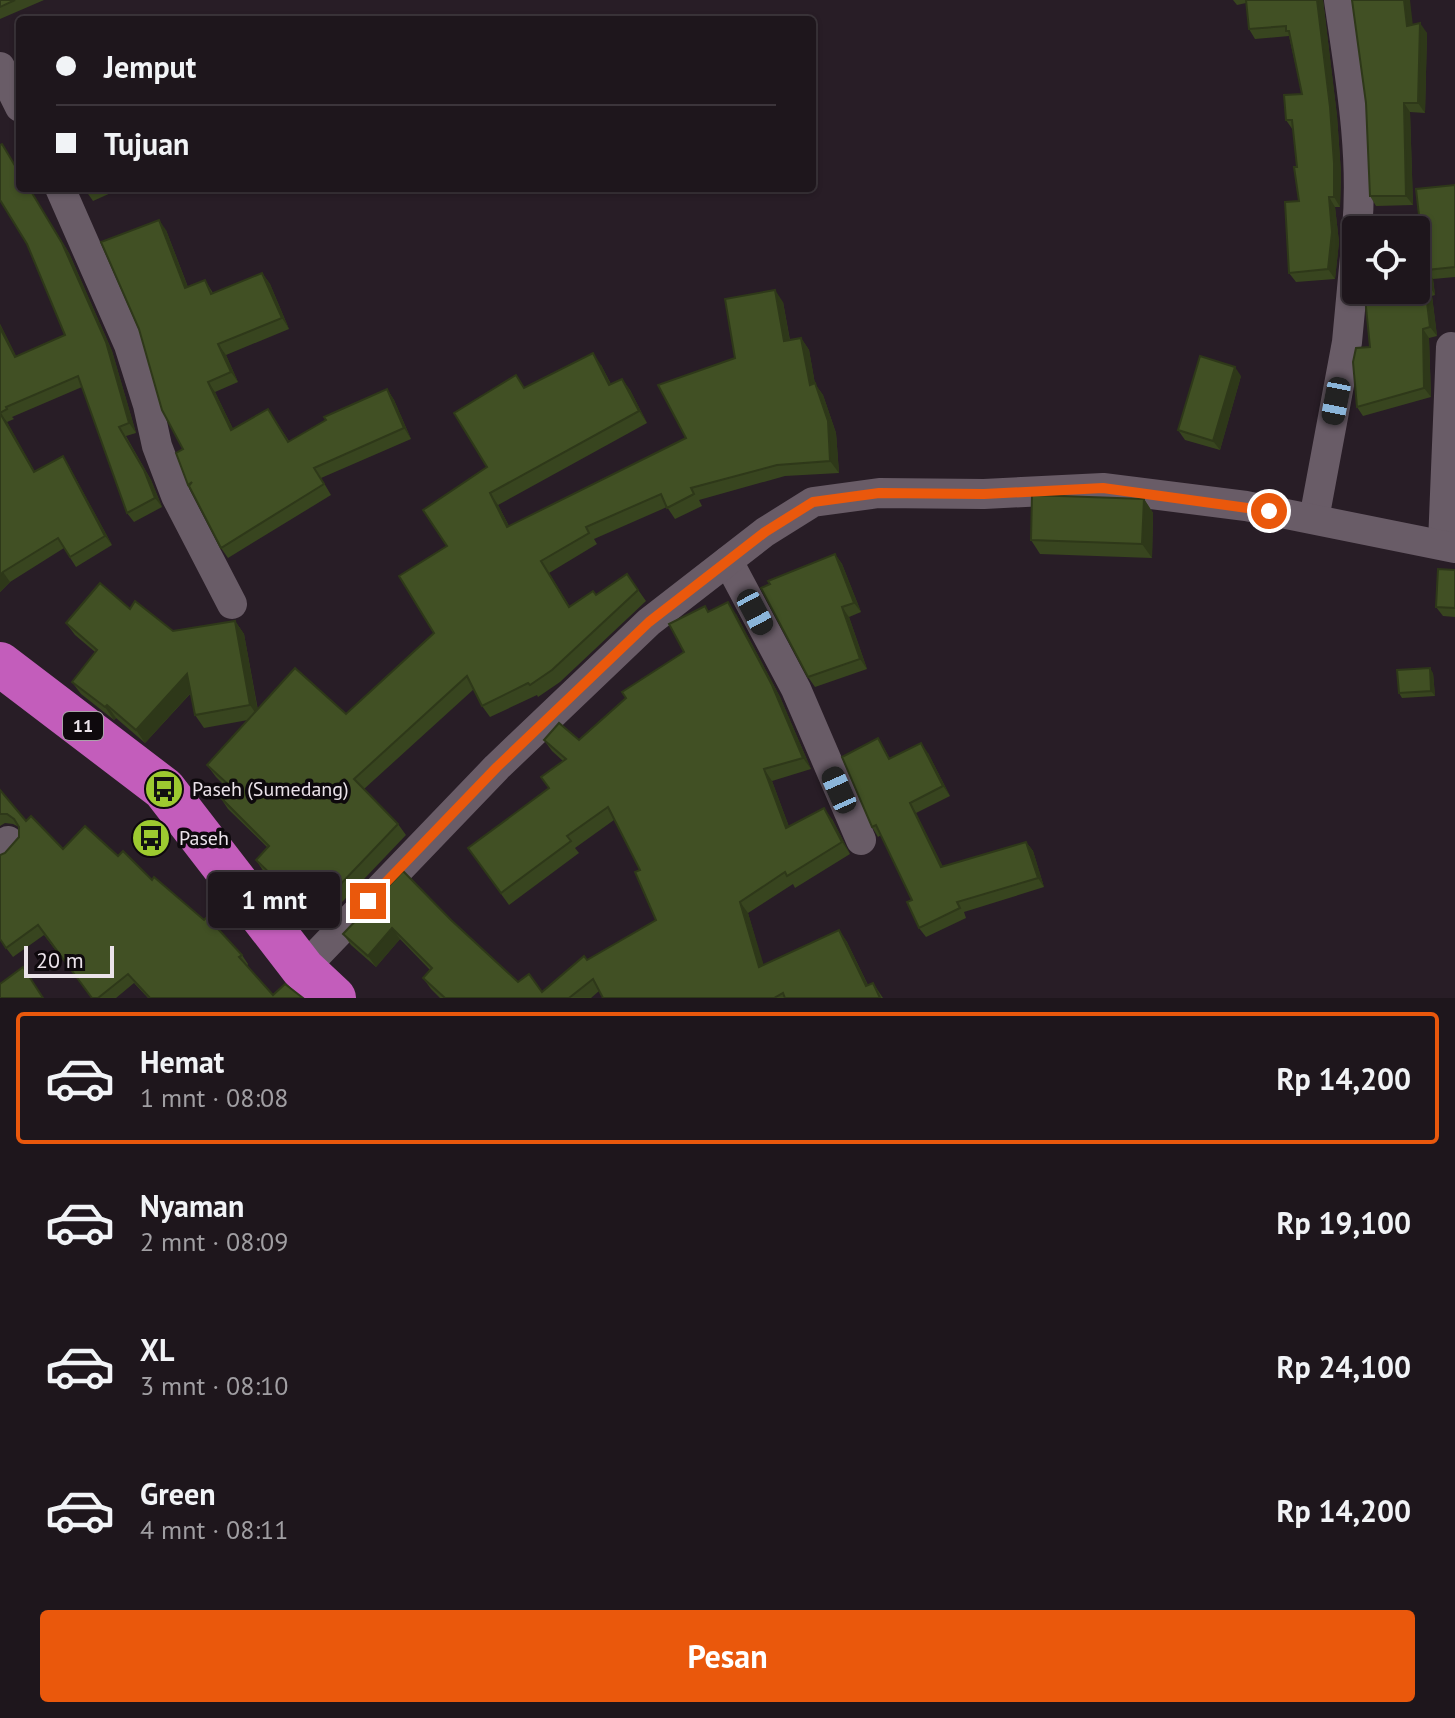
<!DOCTYPE html>
<html lang="id">
<meta charset="utf-8">
<style>
:root{--surface:#1e161c;--page:#261f25;--text:#f1f3f6;--muted:#a19fa3;--line:#3c353b;--accent:#ea580c}
body{margin:0;font-family:"PT Sans",sans-serif;background:var(--page);color:var(--text);height:100vh;display:flex;flex-direction:column;font-size:30px;white-space:nowrap}
*{box-sizing:border-box;margin:0}
p{font-size:26px;color:var(--muted)}
.icon{flex:none;width:44px;height:44px;fill:none;stroke:currentColor;stroke-width:2;stroke-linecap:round;stroke-linejoin:round}
.map{position:relative;height:998px;overflow:hidden}
.panel{display:flex;flex-direction:column;background:var(--surface);flex:1}
.panel>*{flex:none}
.top-card{position:absolute;left:16px;top:16px;width:800px;height:176px;border-radius:8px;box-shadow:0 2px 6px #0004,0 0 0 2px var(--line);display:grid;align-content:center;height:176px;padding:0 40px;background:var(--surface)}
.controls{position:absolute;left:1342px;top:216px;display:grid;gap:16px}
.controls a{display:grid;place-items:center;width:88px;height:88px;border-radius:8px;background:var(--surface);box-shadow:0 2px 6px #0004,0 0 0 2px var(--line);font-size:40px}
.scale{position:absolute;left:24px;bottom:20px;width:90px;box-sizing:border-box;padding-left:8px;border:4px solid #ebe3ea;border-top:0;font-size:22px;line-height:28px;white-space:nowrap;color:#ebe3ea;-webkit-text-stroke:6px #0e090d;paint-order:stroke}
.end{position:absolute;width:36px;height:36px;margin:-18px;border:10px solid #ea580c;background:#fff;box-shadow:0 0 0 4px #fff}
.from{border-radius:50%}
.bubble{position:absolute;height:56px;border-radius:8px;background:var(--surface);box-shadow:0 2px 6px #0004,0 0 0 2px var(--line);font-size:26px;font-weight:700;line-height:56px;text-align:center}
.car{position:absolute;width:24px;height:48px;margin:-24px -12px;border-radius:10px;box-shadow:0 0 6px 2px #0007;background:linear-gradient(#222 24%,#8ab4d8 0 40%,#222 0 76%,#8ab4d8 0 86%,#222 0)}
.top-card b{display:flex;align-items:center;gap:28px;height:76px;font-size:30px}
.top-card b+b{border-top:2px solid var(--line)}
.top-card i{width:20px;height:20px;background:var(--text)}
ul{padding:14px 0 0;list-style:none}
li{display:flex;align-items:center;gap:24px;height:132px;margin:0 16px 12px;padding:0 24px;border:4px solid transparent;border-radius:8px}
li div{flex:1}
li b{display:block;font-size:30px}
li em{font-style:normal;font-weight:700}
li.current{border-color:var(--accent)}
li>.icon{width:72px;height:72px;stroke-width:1.5}
.cta{display:flex;gap:16px;margin-top:auto;padding:16px 40px}
.cta a{flex:1;height:92px;border-radius:8px;background:var(--accent);color:#fff;font-size:32px;font-weight:700;line-height:92px;text-align:center}
.map>svg:first-child{display:block}
.lines{fill:none;stroke-linecap:round;stroke-linejoin:round}
.street{stroke:#695c67;stroke-width:30}
.highway{stroke:#c35dbb;stroke-width:44}
.wall{fill:#38451f}
.shaded-wall{fill:#2e3819}
.building{fill:#415024;stroke:#2e3819;stroke-width:2}
.route{stroke:#ea580c;stroke-width:10}
.labels{text-anchor:middle;stroke-width:7;stroke-linejoin:round;paint-order:stroke}
.shield{fill:#0e090d;stroke:#a9a2a8;stroke-width:2}
.shield-label{font-size:18px;font-weight:bold;fill:#ebe3ea}
.poi-label{font-size:20px;fill:#ebe3ea;stroke:#0e090d;text-anchor:start}
</style>
<div class="map">
<svg width="1455" height="998" viewBox="0 0 1455 998">
<rect width="100%" height="100%" fill="#281d26"/>
<g class="lines">
<!-- street -->
<g class="street">
<path d="M 1339,0 C 1350,76 1364,153 1357,230"/>
<polyline points="0,67 20,107"/>
<polyline points="60,188 129,345 148,405 157,446 176,496 232,604"/>
<polyline points="1314,519 1347,342 1356,246"/>
<polyline points="1443,543 1451,347"/>
<polyline points="728,561 796,689 861,840"/>
<polyline points="0,848 8,841"/>
<polyline points="303,969 497,767 649,622 765,532 813,502 879,493 984,494 1103,488 1246,506 1455,548"/>
</g>
<!-- highway -->
<polyline class="highway" points="0,664 164,789 303,969 334,998"/>
</g>
<!-- wall -->
<g class="wall">
<polygon points="0,0 44,0 0,19"/>
<polygon points="1233,0 1323,0 1337,116 1341,173 1340,207 1335,207 1339,242 1335,279 1296,282 1289,273 1299,201 1297,167 1293,130 1286,120 1302,94 1289,36 1255,39 1249,29 1246,3 1237,5"/>
<polygon points="1413,25 1427,33 1425,113 1410,112 1413,205 1376,206 1370,196 1366,103"/>
<polygon points="2,144 69,253 112,351 136,433 126,436 151,480 162,507 134,522 127,513 82,387 12,417 14,419 7,422 35,472 63,456 69,466 112,545 76,567 64,548 10,582 0,592 0,324 16,356 65,335"/>
<polygon points="1455,185 1455,277 1433,279 1435,295 1432,296 1437,336 1429,338 1431,397 1363,416 1357,407 1370,347 1393,294 1423,250"/>
<polygon points="84,188 122,188 93,201"/>
<polygon points="166,230 188,287 205,280 213,293 262,273 270,284 289,329 226,355 238,382 215,392 233,429 268,409 289,441 387,389 394,400 411,439 321,478 331,495 228,558 221,548 188,485 183,449"/>
<polygon points="783,302 790,340 801,338 809,350 815,384 823,395 836,433 839,473 785,476 699,500 702,506 675,519 667,507 594,539 597,544 549,573 570,607 596,595 627,574 646,601 560,682 538,697 537,695 490,717 482,706 474,689 364,789 398,824 406,835 324,921 313,912 309,915 264,872 256,860 268,848 228,809 220,797 228,789 216,777 207,765 248,720 204,728 195,715 191,693 145,743 116,718 114,720 81,694 72,682 95,652 75,635 66,623 130,609 173,631 235,621 244,634 258,710 346,714 434,633 447,546 525,388 601,365 611,384 622,379 630,390 647,423 498,505 509,526 686,438 735,358"/>
<polygon points="1241,376 1220,450 1185,440 1178,430"/>
<polygon points="1144,499 1153,513 1152,558 1040,554 1031,540"/>
<polygon points="835,554 842,564 861,612 849,617 867,669 815,687 808,677 770,584"/>
<polygon points="1455,570 1455,617 1443,616 1436,607"/>
<polygon points="705,606 709,612 736,614 780,697 811,769 772,781 789,827 832,819 850,854 795,888 793,884 748,913 763,965 839,930 847,942 868,985 873,983 883,998 603,998 599,991 591,998 440,998 431,989 423,978 430,970 400,939 376,967 351,945 343,934 451,920 518,982 542,992 587,960 656,920 640,870 614,820 575,848 579,853 509,905 468,848 549,788 563,761 552,751 544,740 579,740 684,652"/>
<polygon points="1433,673 1435,696 1402,698 1399,693"/>
<polygon points="884,748 890,759 928,753 950,796 916,813 943,867 1026,842 1033,851 1044,887 964,912 966,918 926,937 919,928 912,900 881,835 878,837 872,827"/>
<polygon points="0,790 26,821 63,849 118,856 152,880 242,955 248,964 247,966 273,995 303,998 148,998 134,983 116,998 92,998 44,935 13,957 0,940 5,853 19,837 19,827 13,824 5,823 0,826"/>
</g>
<!-- shaded-wall -->
<g class="shaded-wall">
<polygon points="1317,0 1323,0 1337,116 1341,173 1340,207 1334,197"/>
<polygon points="1404,0 1410,0 1414,35 1407,26"/>
<polygon points="1420,23 1427,33 1425,113 1418,103"/>
<polygon points="1404,103 1410,112 1413,205 1406,196"/>
<polygon points="29,188 69,253 112,351 136,433 129,423"/>
<polygon points="1329,197 1335,207 1339,242 1335,279 1328,269"/>
<polygon points="159,220 166,230 192,298 185,288"/>
<polygon points="1427,270 1433,279 1435,295 1429,285"/>
<polygon points="262,273 270,284 289,329 282,318"/>
<polygon points="1425,286 1432,296 1437,336 1430,327"/>
<polygon points="775,290 783,302 792,353 784,341"/>
<polygon points="0,324 21,366 15,357 0,328"/>
<polygon points="1423,329 1429,338 1431,397 1424,388"/>
<polygon points="801,338 809,350 815,384 823,395 836,433 839,473 830,461 810,385"/>
<polygon points="218,344 226,355 238,382 231,372"/>
<polygon points="593,353 601,365 617,397 609,385"/>
<polygon points="1235,367 1241,376 1220,450 1213,441"/>
<polygon points="622,379 630,390 647,423 639,411"/>
<polygon points="208,382 215,392 239,441 231,430"/>
<polygon points="387,389 394,400 411,439 404,428"/>
<polygon points="0,413 7,422 41,482 34,472"/>
<polygon points="119,427 151,480 162,507 155,498"/>
<polygon points="63,456 69,466 112,545 105,536"/>
<polygon points="490,493 498,505 515,538 507,527"/>
<polygon points="1144,499 1153,513 1152,558 1142,544"/>
<polygon points="835,554 842,564 861,612 854,603"/>
<polygon points="3,572 10,582 0,592 0,575"/>
<polygon points="728,602 736,614 780,697 811,769 803,758"/>
<polygon points="842,607 849,617 867,669 860,659"/>
<polygon points="235,621 244,634 259,718 250,705"/>
<polygon points="1430,668 1433,673 1435,696 1431,691"/>
<polygon points="187,674 196,687 145,743 136,730"/>
<polygon points="107,705 116,718 114,720 105,707"/>
<polygon points="921,743 928,753 950,796 943,786"/>
<polygon points="764,769 772,781 794,840 786,828"/>
<polygon points="910,803 916,813 948,877 941,867"/>
<polygon points="824,808 832,819 850,854 842,842"/>
<polygon points="1026,842 1033,851 1044,887 1038,878"/>
<polygon points="304,900 313,912 309,915 301,903"/>
<polygon points="740,902 748,913 768,979 759,967"/>
<polygon points="392,928 400,939 376,967 368,956"/>
<polygon points="839,930 847,942 874,998 866,986"/>
</g>
<!-- building -->
<g class="building">
<polygon points="0,0 15,0 0,7"/>
<polygon points="1246,0 1317,0 1330,107 1334,163 1334,197 1329,197 1332,232 1328,269 1289,273 1285,202 1299,201 1294,167 1297,167 1292,120 1286,120 1284,95 1302,94 1289,31 1286,31 1286,26 1249,29"/>
<polygon points="1352,0 1404,0 1407,26 1420,23 1418,103 1404,103 1406,196 1370,196 1366,103"/>
<polygon points="2,144 20,174 20,188 29,188 62,243 106,342 129,423 119,427 144,470 155,498 127,513 78,376 6,407 7,409 0,413 34,472 63,456 105,536 70,557 58,538 3,572 0,575 0,328 15,357 65,335 27,244 0,200 0,145"/>
<polygon points="1455,185 1455,267 1427,270 1429,285 1425,286 1430,327 1423,329 1424,388 1357,407 1353,362 1356,348 1370,347 1365,297 1393,294 1392,290 1416,290 1416,250 1423,250 1416,189"/>
<polygon points="159,220 185,288 205,280 211,294 262,273 282,318 218,344 231,372 208,382 231,430 268,409 288,442 326,420 324,417 387,389 404,428 314,468 324,484 221,548 189,486 192,482 188,485 176,453 183,449 162,410 139,329 101,242"/>
<polygon points="775,290 784,341 801,338 810,385 815,383 828,421 830,461 777,465 691,488 694,494 667,508 661,494 586,527 589,533 541,561 569,607 593,591 596,595 627,574 638,590 552,670 530,685 528,683 482,706 467,676 354,779 398,824 316,910 304,900 301,903 256,860 269,846 220,797 230,786 207,765 295,668 346,714 434,633 399,576 447,546 423,510 487,467 454,413 516,375 524,388 593,353 609,385 622,379 639,411 490,493 507,527 686,438 658,385 735,358 725,299"/>
<polygon points="1200,356 1235,367 1213,441 1178,430"/>
<polygon points="1032,495 1144,499 1142,544 1031,540"/>
<polygon points="835,554 854,603 842,607 860,659 808,677 761,588 770,584 768,581"/>
<polygon points="1438,569 1455,570 1455,608 1436,607"/>
<polygon points="100,583 130,609 135,601 173,631 235,621 250,705 195,715 187,674 136,730 107,705 105,707 72,682 97,650 66,623"/>
<polygon points="728,602 772,685 803,758 764,769 786,828 824,808 842,842 787,876 785,872 740,902 759,967 839,930 866,986 873,983 880,998 785,998 783,993 774,998 603,998 593,979 569,998 445,998 423,978 432,968 392,928 368,956 343,934 403,871 451,920 518,982 529,974 542,992 584,956 587,960 656,920 635,872 640,870 608,807 567,836 571,841 501,893 468,848 549,788 541,777 566,759 544,740 559,723 579,740 626,698 622,692 684,652 669,624 705,606 708,612"/>
<polygon points="1430,668 1431,691 1399,693 1397,670"/>
<polygon points="878,738 889,759 921,743 943,786 910,803 941,867 1026,842 1038,878 957,902 960,908 919,928 907,902 912,900 876,825 872,827 842,757"/>
<polygon points="0,790 26,821 31,816 63,849 85,826 118,856 123,851 152,880 154,877 204,920 207,917 242,955 239,957 273,995 285,984 303,998 150,998 128,974 98,998 92,998 38,925 6,948 0,939 0,855 5,853 19,837 19,827 14,819 7,814 0,814"/>
<polygon points="23,967 43,998 0,998 0,984"/>
</g>
<g class="lines">
<!-- route -->
<polyline class="route" points="368,901 497,767 649,622 765,532 813,502 879,493 984,494 1103,488 1269,511"/>
</g>
<!-- icons -->
<defs>
<symbol id="bus-disc" viewBox="-11 -11 22 22"><circle r="9.5" fill="#9dca30" stroke="#0e090d"/><path d="M-5-6H5V4H4V6H2V4H-2V6H-4V4H-5ZM-3.5-4V0h7V-4ZM-3.5 1.2v1.5H-2V1.2ZM2 1.2v1.5H3.5V1.2Z" fill="#111"/></symbol>
</defs>
<g fill-rule="evenodd">
<use href="#bus-disc" x="142" y="767" width="44" height="44"/>
<use href="#bus-disc" x="129" y="816" width="44" height="44"/>
</g>
<g class="labels">
<!-- shield labels -->
<rect class="shield" x="63" y="712" width="40" height="28" rx="6"/>
<g class="shield-label">
<text x="83" y="732">11</text>
</g>
<!-- poi labels -->
<g class="poi-label">
<text x="192" y="796">Paseh (Sumedang)</text>
<text x="179" y="845">Paseh</text>
</g>
</g>
</svg>
<div class="controls">
<a><svg class="icon" aria-label="locate" viewBox="0 0 24 24"><circle cx="12" cy="12" r="6"/><path d="M12 2v4M12 18v4M2 12h4M18 12h4"/></svg></a>
</div>
<div class="scale">20 m</div>
<i class="end from" style="left:1269px;top:511px"></i>
<i class="end" style="left:368px;top:901px"></i>
<div class="bubble" style="left:208px;top:872px;width:132px">1 mnt</div>
<i class="car" style="left:1336px;top:401px;rotate:191deg"></i>
<i class="car" style="left:755px;top:612px;rotate:152deg"></i>
<i class="car" style="left:839px;top:790px;rotate:336deg"></i>
<div class="top-card">
<b><i class="from"></i>Jemput</b>
<b><i></i>Tujuan</b>
</div>
</div>
<section class="panel">
<ul>
<li class="current"><svg class="icon" aria-label="car" viewBox="0 0 24 24"><path d="M5 17H2v-5l4-1 3-4h7l3 4 3 1v5h-3M9 17h6M6 11h13"/><circle cx="7" cy="17" r="2"/><circle cx="17" cy="17" r="2"/></svg><div><b>Hemat</b><p>1 mnt · 08:08</p></div><em>Rp 14,200</em></li>
<li><svg class="icon" aria-label="car" viewBox="0 0 24 24"><path d="M5 17H2v-5l4-1 3-4h7l3 4 3 1v5h-3M9 17h6M6 11h13"/><circle cx="7" cy="17" r="2"/><circle cx="17" cy="17" r="2"/></svg><div><b>Nyaman</b><p>2 mnt · 08:09</p></div><em>Rp 19,100</em></li>
<li><svg class="icon" aria-label="car" viewBox="0 0 24 24"><path d="M5 17H2v-5l4-1 3-4h7l3 4 3 1v5h-3M9 17h6M6 11h13"/><circle cx="7" cy="17" r="2"/><circle cx="17" cy="17" r="2"/></svg><div><b>XL</b><p>3 mnt · 08:10</p></div><em>Rp 24,100</em></li>
<li><svg class="icon" aria-label="car" viewBox="0 0 24 24"><path d="M5 17H2v-5l4-1 3-4h7l3 4 3 1v5h-3M9 17h6M6 11h13"/><circle cx="7" cy="17" r="2"/><circle cx="17" cy="17" r="2"/></svg><div><b>Green</b><p>4 mnt · 08:11</p></div><em>Rp 14,200</em></li>
</ul>
<div class="cta"><a>Pesan</a></div>
</section>
